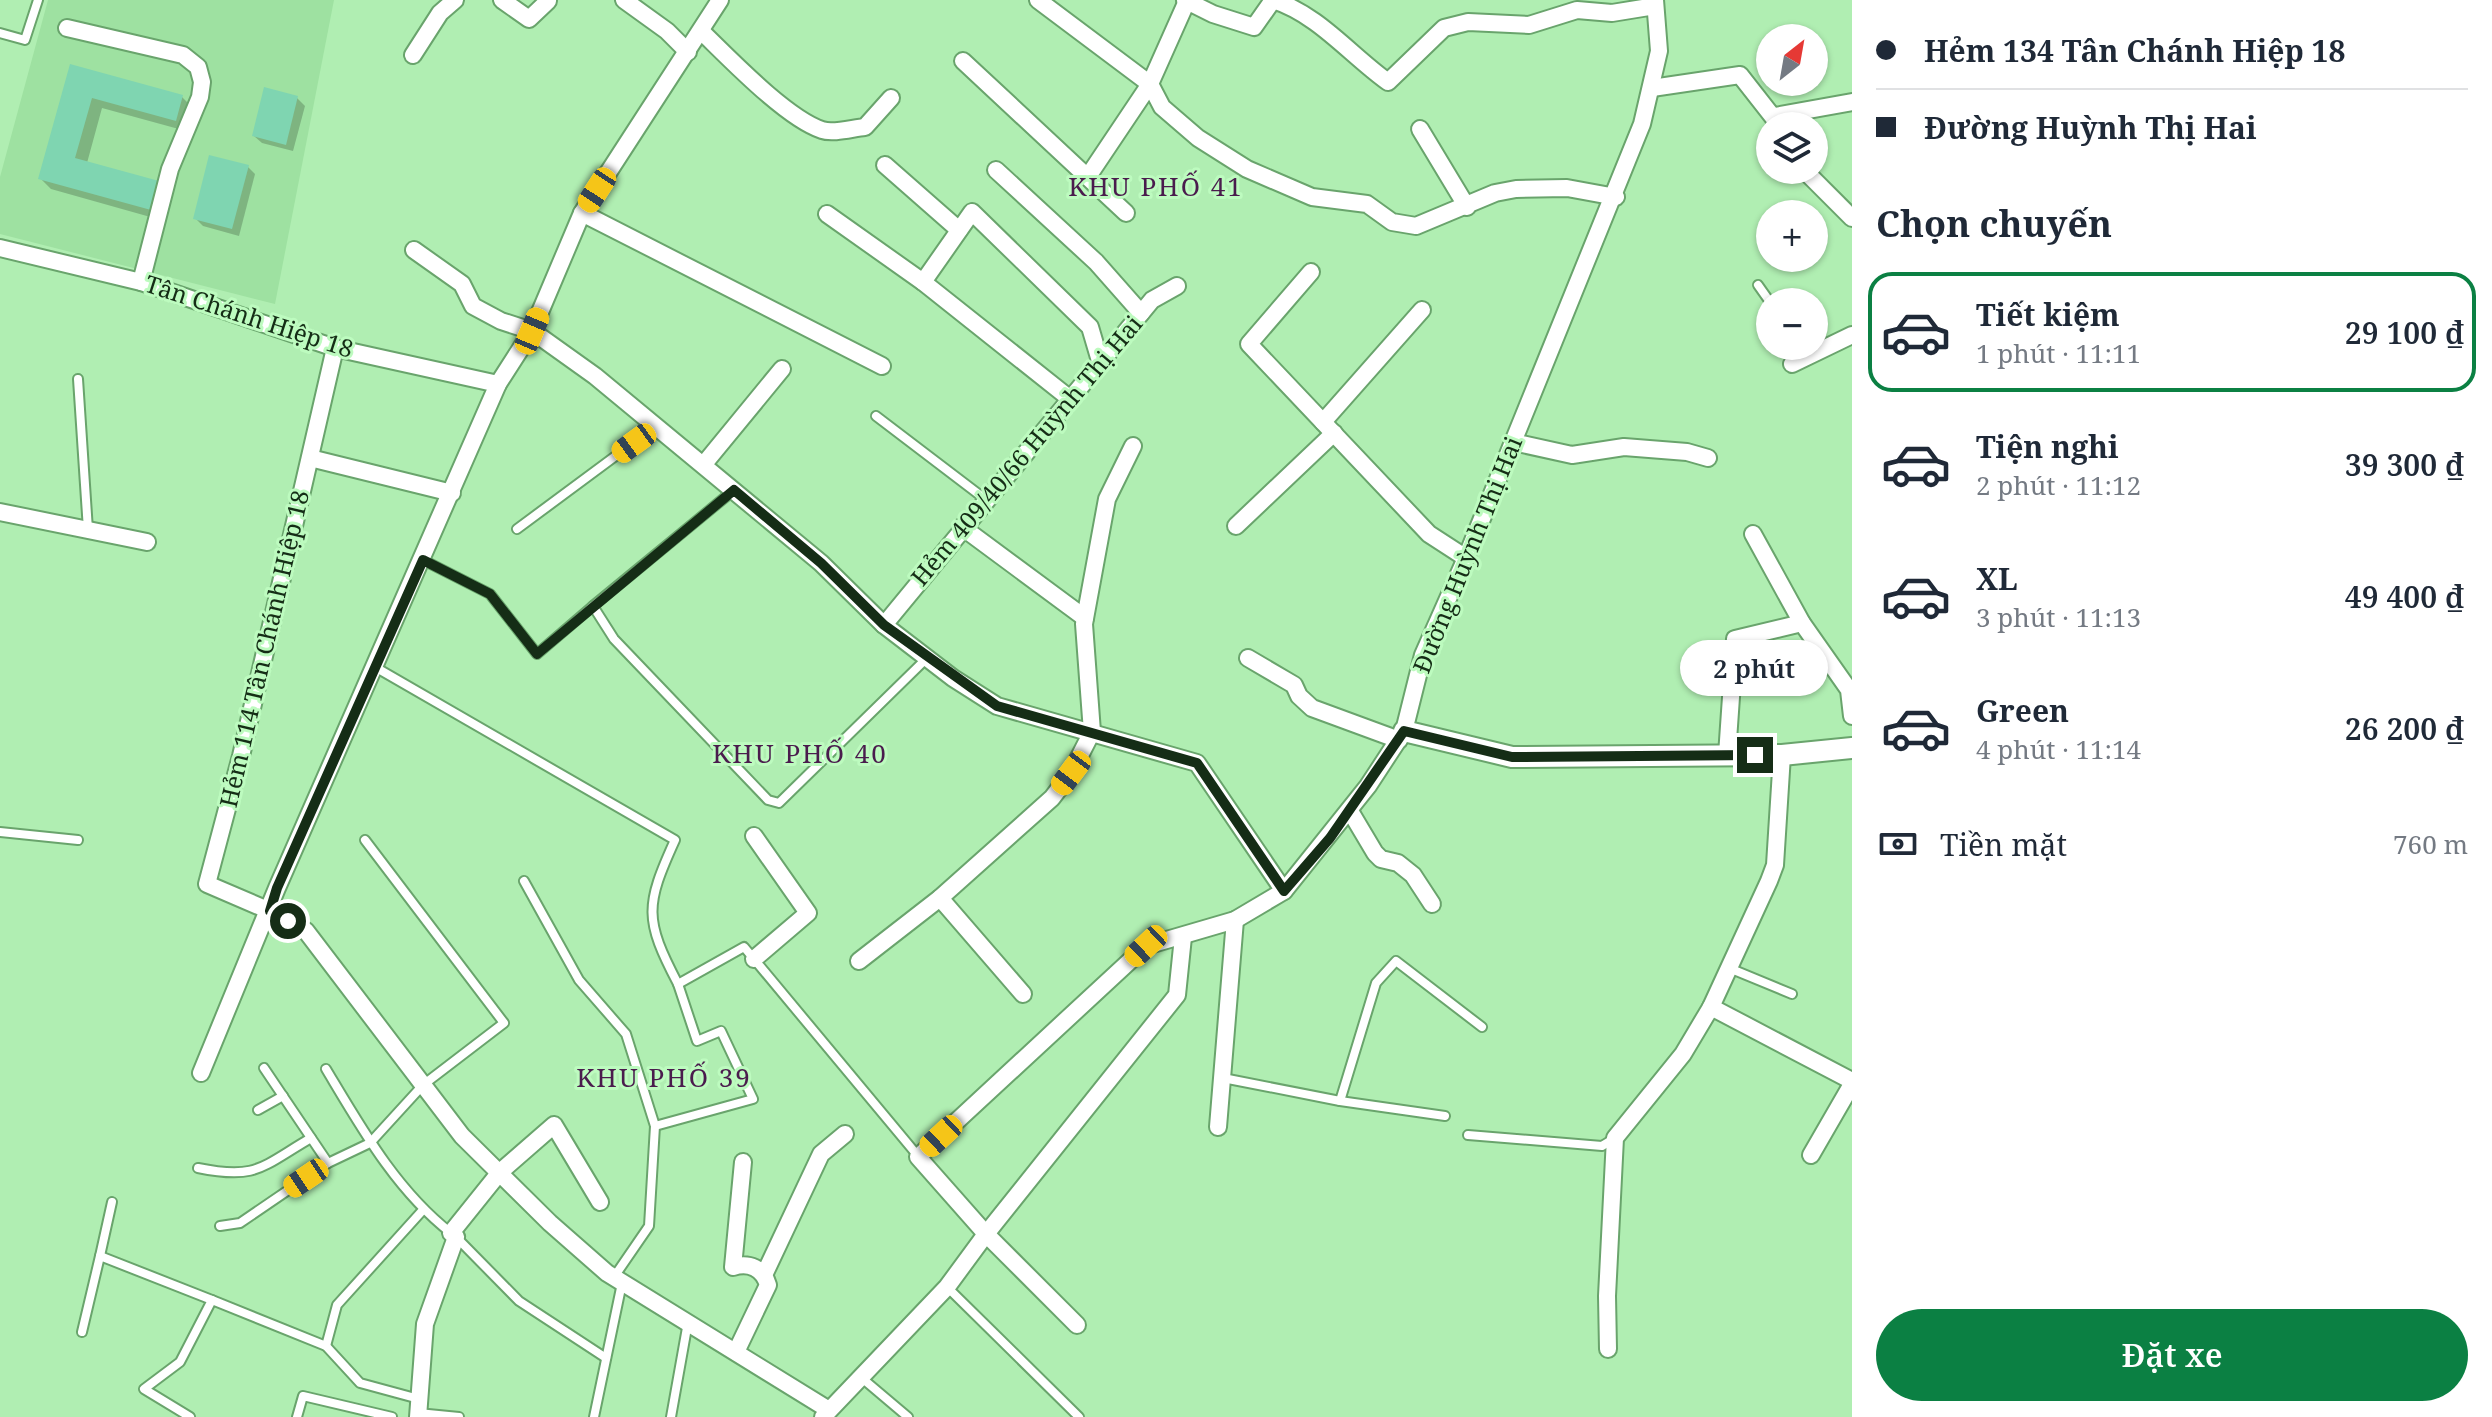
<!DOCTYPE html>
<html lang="vi">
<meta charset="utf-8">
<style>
:root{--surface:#fff;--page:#f2f2f3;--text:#1f2937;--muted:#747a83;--line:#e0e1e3;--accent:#0b8043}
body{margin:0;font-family:"Noto Serif",serif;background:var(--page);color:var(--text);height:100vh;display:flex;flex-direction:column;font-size:30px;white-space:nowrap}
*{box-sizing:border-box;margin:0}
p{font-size:26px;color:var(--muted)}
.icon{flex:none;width:44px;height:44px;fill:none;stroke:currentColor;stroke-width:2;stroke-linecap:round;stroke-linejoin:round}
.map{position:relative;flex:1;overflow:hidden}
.details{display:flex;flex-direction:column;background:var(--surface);width:640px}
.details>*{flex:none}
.hud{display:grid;align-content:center;height:176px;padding:0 24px;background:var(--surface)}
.needle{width:52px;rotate:31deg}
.fabs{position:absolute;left:1756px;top:24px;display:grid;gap:16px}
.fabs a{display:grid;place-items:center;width:72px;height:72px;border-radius:50%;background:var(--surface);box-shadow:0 2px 6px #0004;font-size:40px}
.end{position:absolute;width:36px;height:36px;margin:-18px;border:10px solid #152d16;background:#fff;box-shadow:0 0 0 4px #fff}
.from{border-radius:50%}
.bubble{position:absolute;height:56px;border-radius:28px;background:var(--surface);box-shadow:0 2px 6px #0004;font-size:26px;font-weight:600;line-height:56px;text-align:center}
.car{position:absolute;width:24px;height:48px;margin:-24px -12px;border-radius:10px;box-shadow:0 0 6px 2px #0007;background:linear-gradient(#f5c518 24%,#345 0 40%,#f5c518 0 76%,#345 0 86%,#f5c518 0)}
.hud b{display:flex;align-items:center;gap:28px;height:76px;font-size:30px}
.hud b+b{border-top:2px solid var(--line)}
.hud i{width:20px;height:20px;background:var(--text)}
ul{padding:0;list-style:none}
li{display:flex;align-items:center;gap:24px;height:120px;margin:0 16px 12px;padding:0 8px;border:4px solid transparent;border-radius:24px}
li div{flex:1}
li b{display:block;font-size:30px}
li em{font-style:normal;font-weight:600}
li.active{border-color:var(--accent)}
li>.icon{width:72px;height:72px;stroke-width:1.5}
h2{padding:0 24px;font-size:36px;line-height:96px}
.pay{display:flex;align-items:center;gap:20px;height:88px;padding:0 24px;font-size:30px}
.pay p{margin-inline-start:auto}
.button{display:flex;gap:16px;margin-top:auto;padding:16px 24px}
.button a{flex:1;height:92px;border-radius:48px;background:var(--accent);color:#fff;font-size:32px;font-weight:600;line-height:92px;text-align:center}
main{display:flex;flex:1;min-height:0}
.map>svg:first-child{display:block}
.built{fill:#9ee1a1}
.shadow{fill:#0003}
.building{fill:#7fd5b1}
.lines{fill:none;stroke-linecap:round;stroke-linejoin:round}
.service-casing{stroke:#69a46c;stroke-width:12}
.minor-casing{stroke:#69a46c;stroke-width:20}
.tertiary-casing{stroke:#69a46c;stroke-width:24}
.service{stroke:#fff;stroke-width:8}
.minor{stroke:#fff;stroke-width:16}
.tertiary{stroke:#fff;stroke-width:20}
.route{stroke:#152d16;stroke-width:10}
.labels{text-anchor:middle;stroke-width:6;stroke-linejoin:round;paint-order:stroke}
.street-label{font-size:24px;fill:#152d16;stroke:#bdfbbf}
.neighbourhood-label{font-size:26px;letter-spacing:2px;fill:#4a1c4d;stroke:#bdfbbf}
</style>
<main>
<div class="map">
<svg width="1852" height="1417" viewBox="0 0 1852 1417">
<rect width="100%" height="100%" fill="#b0eeb2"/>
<!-- built -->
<polygon class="built" points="48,0 334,0 275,304 0,234 0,177"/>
<!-- shadow -->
<g class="shadow">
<polygon points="72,66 182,97 192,107 186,131 102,108 87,163 158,183 161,220 51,189 41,179"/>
<polygon points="297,98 305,106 293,151 262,143 254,136"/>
<polygon points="248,167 255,174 239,236 203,226 195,218"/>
</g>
<!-- building -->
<g class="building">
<polygon points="70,64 183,95 176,121 92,98 75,158 159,181 151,210 38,179"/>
<polygon points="264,87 298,96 286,145 252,136"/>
<polygon points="209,155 249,165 232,229 193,219"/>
</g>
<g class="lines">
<defs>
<g id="service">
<polyline points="0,33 25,40 38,0"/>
<polyline points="1758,285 1770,302"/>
<polyline points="78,379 88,530"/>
<polyline points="876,416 985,499"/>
<polyline points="517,529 656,426"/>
<polyline points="423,560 490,594 537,654 593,606 614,639 768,800 779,803 927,658"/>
<polyline points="593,606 734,490"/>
<path d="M 375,667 L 675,840 C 645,906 644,919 678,984 L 744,947 L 918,1156"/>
<polyline points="0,832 78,840"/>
<polyline points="524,881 579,980 626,1034 655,1126 649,1226 614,1277"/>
<polyline points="1729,968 1792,994"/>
<polyline points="264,1068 328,1163"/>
<path d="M 326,1069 C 362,1129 396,1190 451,1233"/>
<polyline points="1223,1078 1340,1101 1445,1116"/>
<polyline points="1340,1101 1376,983 1396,961 1482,1027"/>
<polyline points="258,1110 283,1096"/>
<polyline points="655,1126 753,1099 721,1031 697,1041 678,984"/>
<polyline points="1468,1135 1602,1146 1615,1138"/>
<path d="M 198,1168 C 257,1180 261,1167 311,1138"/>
<polyline points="220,1226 240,1223 328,1163 370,1143 423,1085 504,1023 365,840"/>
<polyline points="456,1237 519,1301 606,1358"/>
<polyline points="100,1256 112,1202"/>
<polyline points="947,1287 1079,1417"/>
<polyline points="212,1300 326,1346 360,1383 419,1399"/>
<polyline points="82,1332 100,1256 212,1300 180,1362 144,1389 190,1417"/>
<polyline points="326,1346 337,1305 422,1211"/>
<polyline points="863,1379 908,1417"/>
<polyline points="418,1413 459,1417"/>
<polyline points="297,1417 303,1396 392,1417"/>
<polyline points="594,1417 622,1283"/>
<polyline points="671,1417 688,1322"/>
</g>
<g id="minor">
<polyline points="502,0 529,19 548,1"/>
<polyline points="624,0 667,31 688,52"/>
<polyline points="1038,0 1150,84 1162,107 1198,138 1247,169 1312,197 1367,204 1392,222 1416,226 1495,193 1516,189 1567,188 1616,197"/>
<path d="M 1185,0 L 1213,14 L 1254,27 L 1273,0 C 1319,15 1349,54 1388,82 L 1444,28 L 1468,22 L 1529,25 L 1577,10 L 1612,13 L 1655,6"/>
<polyline points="67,28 183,55 198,67 202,82 200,97 170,169 141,282"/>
<path d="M 701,31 C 729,58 786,118 822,130 C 833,134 853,128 865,127 L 891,98"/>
<polyline points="413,55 440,13 455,0"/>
<polyline points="963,61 1126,213"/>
<polyline points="1652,88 1740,75 1780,126"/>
<polyline points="1775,116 1852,102"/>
<polyline points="1420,129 1467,207"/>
<polyline points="885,165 959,230"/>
<polyline points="996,170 1096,262 1141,313"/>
<polyline points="1804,170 1852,218"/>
<polyline points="1089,175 1150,84 1187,1"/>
<polyline points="582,213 882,366"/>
<polyline points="827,214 923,282 1069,398"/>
<polyline points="0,248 141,282 335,348 498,384"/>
<polyline points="414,250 462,284 473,306 501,321 532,331 595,376 821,563 884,625 953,678 997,706 1197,763 1284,891"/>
<polyline points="1311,272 1249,344 1429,534 1466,558"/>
<polyline points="923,282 972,212 1090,327 1100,361"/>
<polyline points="335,348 241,756 207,884 270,911 306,931 462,1136 550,1223 607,1273 829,1410"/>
<polyline points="1792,364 1852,335"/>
<polyline points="1323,422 1422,310"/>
<polyline points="1513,442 1572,455 1624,447 1687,452 1708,458"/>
<polyline points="310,458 452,493"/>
<polyline points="704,464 782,369"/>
<polyline points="0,512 147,542"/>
<polyline points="1236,526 1334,433"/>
<polyline points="962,527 1085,618"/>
<polyline points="1753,534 1802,623 1849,690 1852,716"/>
<polyline points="884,625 1152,300 1177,286"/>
<polyline points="1248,658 1294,685 1299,696 1312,708 1399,740"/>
<polyline points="1727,755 1735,639 1802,623"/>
<polyline points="1350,811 1375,853 1381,859 1398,863 1413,875 1432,904"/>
<polyline points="940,898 1023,994"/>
<polyline points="754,959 808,913 754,836"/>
<polyline points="859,961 940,898 1052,798 1071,773 1092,732 1084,624 1107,499 1133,446"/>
<polyline points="1711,1007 1852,1081"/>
<polyline points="201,1073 277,888 498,384 532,331 582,213 720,0"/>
<polyline points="1218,1127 1235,920"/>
<polyline points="1811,1155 1852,1084"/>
<polyline points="764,1275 821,1154 845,1134"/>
<polyline points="1077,1325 986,1234 1177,995 1183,937"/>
<polyline points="1608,1349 1607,1296 1615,1138 1683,1054 1711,1007 1769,881 1775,865 1782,755"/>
<path d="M 736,1352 L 768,1285 C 763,1268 749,1262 733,1267 L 743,1162"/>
<polyline points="418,1417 425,1324 456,1237 451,1233 500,1172 554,1125 600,1202"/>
<polyline points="823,1417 947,1287 986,1234 918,1157 1146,946 1235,920 1284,891 1368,786 1404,731 1423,655 1466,558 1642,124 1659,51 1655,0"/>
</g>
<polyline id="tertiary" points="1404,731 1512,757 1782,755 1852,748"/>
</defs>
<!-- service casing -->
<use href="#service" class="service-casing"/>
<!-- minor casing -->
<use href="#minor" class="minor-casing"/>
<!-- tertiary casing -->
<use href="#tertiary" class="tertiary-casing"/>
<!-- service -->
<use href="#service" class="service"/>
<!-- minor -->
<use href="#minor" class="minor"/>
<!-- tertiary -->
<use href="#tertiary" class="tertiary"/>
</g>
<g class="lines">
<!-- route -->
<polyline class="route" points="288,921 270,911 277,888 423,560 490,594 537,654 734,490 821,563 884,625 997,706 1197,763 1284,891 1330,838 1404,731 1512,757 1755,755"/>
</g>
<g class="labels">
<!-- street labels -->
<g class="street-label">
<text transform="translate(249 317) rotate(18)" y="8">Tân Chánh Hiệp 18</text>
<text transform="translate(1027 451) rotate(-50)" y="8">Hẻm 409/40/66 Huỳnh Thị Hai</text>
<text transform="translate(1468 555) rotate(-68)" y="8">Đường Huỳnh Thị Hai</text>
<text transform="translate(265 649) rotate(-77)" y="8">Hẻm 114 Tân Chánh Hiệp 18</text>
</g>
<!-- neighbourhood labels -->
<g class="neighbourhood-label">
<text x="1156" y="196">KHU PHỐ 41</text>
<text x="800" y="763">KHU PHỐ 40</text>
<text x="664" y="1087">KHU PHỐ 39</text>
</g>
</g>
</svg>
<div class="fabs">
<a><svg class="needle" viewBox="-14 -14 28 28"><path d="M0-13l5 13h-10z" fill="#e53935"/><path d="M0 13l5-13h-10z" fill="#747a83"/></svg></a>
<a><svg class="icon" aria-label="layers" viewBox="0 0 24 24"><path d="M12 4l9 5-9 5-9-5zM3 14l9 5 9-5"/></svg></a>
<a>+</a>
<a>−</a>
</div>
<i class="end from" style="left:288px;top:921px"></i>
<i class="end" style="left:1755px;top:755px"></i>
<div class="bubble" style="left:1680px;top:640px;width:148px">2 phút</div>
<i class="car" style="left:597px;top:190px;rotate:213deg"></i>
<i class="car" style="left:532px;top:331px;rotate:23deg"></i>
<i class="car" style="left:634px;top:443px;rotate:234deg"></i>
<i class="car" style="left:1071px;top:773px;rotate:217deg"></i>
<i class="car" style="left:1146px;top:946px;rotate:227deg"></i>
<i class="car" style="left:941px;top:1136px;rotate:227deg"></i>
<i class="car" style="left:306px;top:1178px;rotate:236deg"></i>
</div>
<section class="details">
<div class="hud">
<b><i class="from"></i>Hẻm 134 Tân Chánh Hiệp 18</b>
<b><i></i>Đường Huỳnh Thị Hai</b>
</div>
<h2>Chọn chuyến</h2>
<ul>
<li class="active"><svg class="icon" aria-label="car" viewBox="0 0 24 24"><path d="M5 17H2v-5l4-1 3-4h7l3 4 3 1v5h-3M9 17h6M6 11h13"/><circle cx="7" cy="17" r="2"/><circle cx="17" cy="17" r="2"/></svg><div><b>Tiết kiệm</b><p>1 phút · 11:11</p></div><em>29 100 ₫</em></li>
<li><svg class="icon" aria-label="car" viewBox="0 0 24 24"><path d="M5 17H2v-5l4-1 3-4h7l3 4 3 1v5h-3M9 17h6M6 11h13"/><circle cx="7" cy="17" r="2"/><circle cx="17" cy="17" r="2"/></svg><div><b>Tiện nghi</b><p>2 phút · 11:12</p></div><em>39 300 ₫</em></li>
<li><svg class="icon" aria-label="car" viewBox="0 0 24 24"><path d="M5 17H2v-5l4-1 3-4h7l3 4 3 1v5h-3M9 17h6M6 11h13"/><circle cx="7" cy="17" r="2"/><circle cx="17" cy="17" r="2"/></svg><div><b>XL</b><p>3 phút · 11:13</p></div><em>49 400 ₫</em></li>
<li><svg class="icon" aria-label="car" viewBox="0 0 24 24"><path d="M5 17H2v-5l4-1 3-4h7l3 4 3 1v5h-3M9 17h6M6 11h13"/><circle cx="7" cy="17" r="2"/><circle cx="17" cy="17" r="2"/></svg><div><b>Green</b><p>4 phút · 11:14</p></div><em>26 200 ₫</em></li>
</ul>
<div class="pay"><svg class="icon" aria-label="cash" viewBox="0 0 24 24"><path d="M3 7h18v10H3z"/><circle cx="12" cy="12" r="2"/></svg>Tiền mặt<p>760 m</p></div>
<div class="button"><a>Đặt xe</a></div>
</section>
</main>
